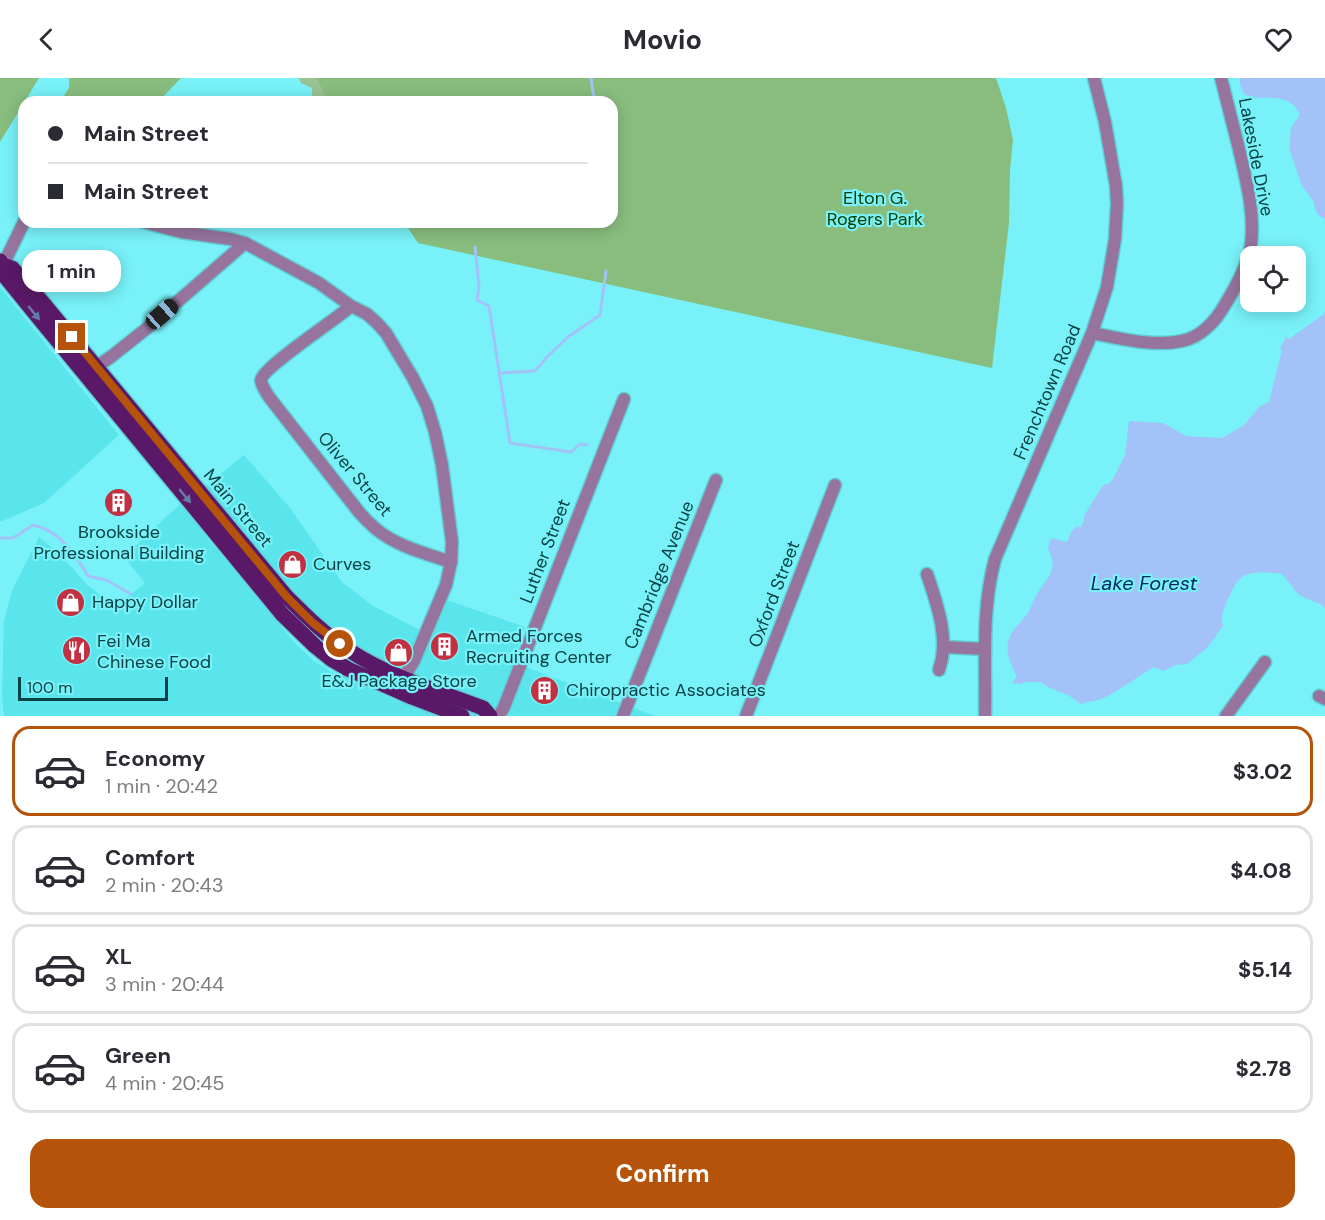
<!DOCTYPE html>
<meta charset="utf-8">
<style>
:root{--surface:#fff;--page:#f2f2f3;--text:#2b2b33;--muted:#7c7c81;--line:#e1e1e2;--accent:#b45309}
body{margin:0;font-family:"DM Sans",sans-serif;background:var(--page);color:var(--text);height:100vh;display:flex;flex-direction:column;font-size:22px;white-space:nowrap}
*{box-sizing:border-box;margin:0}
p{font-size:20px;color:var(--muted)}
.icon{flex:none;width:33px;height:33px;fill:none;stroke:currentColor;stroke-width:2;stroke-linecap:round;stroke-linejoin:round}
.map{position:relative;height:638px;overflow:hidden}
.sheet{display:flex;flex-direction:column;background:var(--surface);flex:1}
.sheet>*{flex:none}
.top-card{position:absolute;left:18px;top:18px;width:600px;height:132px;border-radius:18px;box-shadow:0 3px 15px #0003;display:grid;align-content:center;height:132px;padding:0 30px;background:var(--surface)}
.buttons{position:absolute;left:1240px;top:168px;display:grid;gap:12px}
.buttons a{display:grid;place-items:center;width:66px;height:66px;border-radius:12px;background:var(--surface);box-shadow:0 3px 15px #0003;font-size:30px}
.scale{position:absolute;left:18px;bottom:15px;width:150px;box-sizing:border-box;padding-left:6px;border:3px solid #094245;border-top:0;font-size:16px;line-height:21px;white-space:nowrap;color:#094245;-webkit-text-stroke:4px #78f1f8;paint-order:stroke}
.end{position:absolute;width:27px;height:27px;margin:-14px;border:8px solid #b45309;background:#fff;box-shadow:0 0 0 3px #fff}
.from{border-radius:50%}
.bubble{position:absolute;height:42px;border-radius:18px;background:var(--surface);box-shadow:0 3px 15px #0003;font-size:20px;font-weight:700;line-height:42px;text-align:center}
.car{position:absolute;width:18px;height:36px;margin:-18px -9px;border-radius:8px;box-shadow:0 0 4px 2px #0007;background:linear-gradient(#222 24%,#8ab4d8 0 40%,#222 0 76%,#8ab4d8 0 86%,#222 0)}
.top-card b{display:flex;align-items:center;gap:21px;height:57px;font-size:22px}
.top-card b+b{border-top:2px solid var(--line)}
.top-card i{width:15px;height:15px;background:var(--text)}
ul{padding:10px 0 0;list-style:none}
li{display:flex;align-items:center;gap:18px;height:90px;margin:0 12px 9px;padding:0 18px;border:3px solid var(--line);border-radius:18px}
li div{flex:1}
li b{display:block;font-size:22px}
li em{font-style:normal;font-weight:700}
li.on{border-color:var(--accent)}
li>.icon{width:54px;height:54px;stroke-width:1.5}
.cta{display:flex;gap:12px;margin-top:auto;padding:12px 30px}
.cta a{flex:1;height:69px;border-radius:18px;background:var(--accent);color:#fff;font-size:24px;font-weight:700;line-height:69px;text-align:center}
header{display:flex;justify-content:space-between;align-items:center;height:78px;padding:0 30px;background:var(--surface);font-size:27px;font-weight:700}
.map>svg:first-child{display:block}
.built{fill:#5ae5ec;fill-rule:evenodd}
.green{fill:#9bc292}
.forest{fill:#89bd7e}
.water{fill:#a3c3f8}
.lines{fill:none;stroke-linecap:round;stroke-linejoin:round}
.stream{stroke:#a3c3f8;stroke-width:3}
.minor-casing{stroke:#62ced4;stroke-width:15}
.major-casing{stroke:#62ced4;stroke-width:18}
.minor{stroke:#97749e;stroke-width:12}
.major{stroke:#5a1968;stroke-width:15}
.oneway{fill:#687aa9}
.route{stroke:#b45309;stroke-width:8}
.labels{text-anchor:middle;stroke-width:4.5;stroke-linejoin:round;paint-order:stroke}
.street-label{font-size:18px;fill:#094245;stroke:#78f1f8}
.park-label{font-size:18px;fill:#0b3f00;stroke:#78f1f8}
.poi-label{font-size:18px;fill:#094245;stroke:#78f1f8;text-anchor:start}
.water-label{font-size:20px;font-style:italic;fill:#082a62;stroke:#78f1f8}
</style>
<header><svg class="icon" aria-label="back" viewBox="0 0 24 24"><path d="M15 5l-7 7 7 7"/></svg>Movio<svg class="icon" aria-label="heart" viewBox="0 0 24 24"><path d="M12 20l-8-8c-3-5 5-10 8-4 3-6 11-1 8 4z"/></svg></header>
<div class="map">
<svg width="1325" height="638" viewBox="0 0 1325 638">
<rect width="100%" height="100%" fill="#78f1f8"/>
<!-- built -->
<g class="built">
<polygon points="0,209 119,357 44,425 0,444"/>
<path d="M 244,377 L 290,430 L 342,504 L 373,528 L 432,558 L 447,522 L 525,549 L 514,582 L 528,590 L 655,638 L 4,638 L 2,618 L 4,543 L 12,513 L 39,459 L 61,477 L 87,507 L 105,520 L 115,525 L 124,522 L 145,505 L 124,479 L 182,424 L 206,408 ZM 229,436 L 299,521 L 326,546 L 379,582 L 420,599 L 399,624 L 332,594 L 314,583 L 296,566 L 204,456 Z"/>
</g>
<!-- green -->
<polygon class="green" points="299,0 340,0 373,24 303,24 303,23 312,19 312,10 301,5"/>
<!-- forest -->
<g class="forest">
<polygon points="0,0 39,0 0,64"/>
<polygon points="69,0 181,0 158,24 60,24 69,10"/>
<polygon points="317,0 996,0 1006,30 1013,62 1010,93 1009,145 992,290 418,165 404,144 612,144 612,24 328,24"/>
</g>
<!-- water -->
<g class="water">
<path d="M 1239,0 L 1325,0 L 1325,141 L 1318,137 L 1315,131 L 1314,124 L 1302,108 L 1289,71 L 1291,50 L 1300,36 C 1286,8 1253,28 1243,14 C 1241,11 1240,4 1239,0 Z"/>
<path d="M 1325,233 L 1325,530 L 1320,526 L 1299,517 L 1282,496 C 1267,494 1247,491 1237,504 C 1233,509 1231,516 1228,521 C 1224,530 1220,538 1223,548 L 1208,569 L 1187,586 L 1176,587 L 1163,593 L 1154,589 C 1137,599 1122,611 1104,620 C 1097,623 1088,623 1081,626 L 1068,617 L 1050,610 L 1040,604 L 1024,604 L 1021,606 L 1012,605 L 1017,598 C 1009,584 1002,568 1013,553 C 1017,547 1023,542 1028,535 C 1031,530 1033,523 1036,518 C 1046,500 1060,493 1048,471 L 1051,460 L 1067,464 L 1071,454 L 1077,448 L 1080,450 C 1082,447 1085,442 1084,438 L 1103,407 L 1110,405 L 1114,399 L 1125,377 L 1129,343 L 1163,345 L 1186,358 L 1222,360 L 1244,347 L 1260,328 L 1269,324 L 1282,272 L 1280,270 L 1286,259 L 1289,261 L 1324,236 Z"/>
</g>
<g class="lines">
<!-- stream -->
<g class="stream">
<polyline points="591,0 593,14 596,24"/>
<polyline points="475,169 479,208 477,222 489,228 510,365 571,374 580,366 587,367"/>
<polyline points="499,295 535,293 547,279 568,259 600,237 606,193"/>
<path d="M 0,460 L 13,460 L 33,447 C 59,452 75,476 88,498 L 106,502 L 131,516"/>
</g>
<defs>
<g id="minor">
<polyline points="143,144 181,154 230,161 245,165 319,205 351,228 367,236 377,245 386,255 413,300 427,328 435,354 442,387 452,464 451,484 446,507 432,540 414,583 399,607"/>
<polyline points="3,187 24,144"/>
<path d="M 351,228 C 337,241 263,289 261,302 C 261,307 266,314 269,319 L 359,434 C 364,440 370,446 376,451 C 396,468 427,476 451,484"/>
<path d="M 1092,255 C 1121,261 1153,269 1182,263 C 1202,259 1217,241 1226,225 C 1237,207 1248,187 1251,166 C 1255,134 1246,102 1239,71 C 1233,47 1227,24 1221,0"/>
<polyline points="89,294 112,278 146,251 245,165"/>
<path d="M 927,496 C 937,526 950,561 939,592"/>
<polyline points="944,569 985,571"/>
<polyline points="1319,618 1325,621"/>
<polyline points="499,638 504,629 624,321"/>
<polyline points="623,638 716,402"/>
<polyline points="746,638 835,407"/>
<path d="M 985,638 C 986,584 981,534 995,481 L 1092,255 L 1107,209 L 1115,161 L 1117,126 L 1116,108 L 1105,44 L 1094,0"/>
<polyline points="1226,638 1265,584"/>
</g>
<g id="major">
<path d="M 0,183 L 3,187 L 12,190 L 43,225 L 286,518 C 306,538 326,558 350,573 C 390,599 438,613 483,630 L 490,638"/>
<polyline points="3,187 4,197 34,234 282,536 315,568 331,581 348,591 409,618 462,638"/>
</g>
</defs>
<!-- minor casing -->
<use href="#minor" class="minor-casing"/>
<!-- major casing -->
<use href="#major" class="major-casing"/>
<!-- minor -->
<use href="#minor" class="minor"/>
<!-- major -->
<use href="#major" class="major"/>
</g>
<!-- one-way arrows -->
<defs><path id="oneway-solid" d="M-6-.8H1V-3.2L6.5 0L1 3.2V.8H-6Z" transform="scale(1.5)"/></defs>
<g class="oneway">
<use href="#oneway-solid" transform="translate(34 235) rotate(51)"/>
<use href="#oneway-solid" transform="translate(185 418) rotate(50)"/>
</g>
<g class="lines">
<!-- route -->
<polyline class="route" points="72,259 286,518 313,545 340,566"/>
</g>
<!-- icons -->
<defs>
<symbol id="building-disc" viewBox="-11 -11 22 22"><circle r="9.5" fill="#c13141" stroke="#78f1f8"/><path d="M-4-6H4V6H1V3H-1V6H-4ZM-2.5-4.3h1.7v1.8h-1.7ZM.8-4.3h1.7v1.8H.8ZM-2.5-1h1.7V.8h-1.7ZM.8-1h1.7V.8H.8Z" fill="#fff"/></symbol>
<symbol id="shop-disc" viewBox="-11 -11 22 22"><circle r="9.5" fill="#c13141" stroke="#78f1f8"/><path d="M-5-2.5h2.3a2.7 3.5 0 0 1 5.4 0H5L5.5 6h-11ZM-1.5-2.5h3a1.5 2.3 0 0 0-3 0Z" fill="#fff"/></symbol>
<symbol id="restaurant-disc" viewBox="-11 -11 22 22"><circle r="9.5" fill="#c13141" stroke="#78f1f8"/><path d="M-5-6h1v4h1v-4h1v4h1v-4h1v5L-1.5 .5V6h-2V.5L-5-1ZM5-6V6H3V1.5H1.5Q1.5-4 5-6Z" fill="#fff"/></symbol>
</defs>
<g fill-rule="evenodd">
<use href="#building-disc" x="102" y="408" width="33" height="33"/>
<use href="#shop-disc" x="276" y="470" width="33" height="33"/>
<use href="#shop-disc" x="54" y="508" width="33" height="33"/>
<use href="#building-disc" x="428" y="552" width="33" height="33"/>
<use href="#restaurant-disc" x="60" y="556" width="33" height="33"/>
<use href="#shop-disc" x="382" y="558" width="33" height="33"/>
<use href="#building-disc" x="528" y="596" width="33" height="33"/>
</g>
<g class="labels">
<!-- street labels -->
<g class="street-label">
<text transform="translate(1256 79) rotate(79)" y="6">Lakeside Drive</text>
<text transform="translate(1047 314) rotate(-67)" y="6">Frenchtown Road</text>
<text transform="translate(355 396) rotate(50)" y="6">Oliver Street</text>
<text transform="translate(238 430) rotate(50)" y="6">Main Street</text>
<text transform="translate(545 473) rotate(-69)" y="6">Luther Street</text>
<text transform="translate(659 497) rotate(-68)" y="6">Cambridge Avenue</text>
<text transform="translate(774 516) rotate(-69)" y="6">Oxford Street</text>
</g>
<!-- park labels -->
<g class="park-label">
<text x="875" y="126">Elton G.<tspan x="875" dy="21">Rogers Park</tspan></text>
</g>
<!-- poi labels -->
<g class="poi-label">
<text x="119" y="460" text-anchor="middle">Brookside<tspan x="119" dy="21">Professional Building</tspan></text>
<text x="313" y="492">Curves</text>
<text x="92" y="530">Happy Dollar</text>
<text x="466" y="564">Armed Forces<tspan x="466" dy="21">Recruiting Center</tspan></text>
<text x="97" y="569">Fei Ma<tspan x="97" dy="21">Chinese Food</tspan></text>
<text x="399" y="609" text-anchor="middle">E&amp;J Package Store</text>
<text x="566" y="618">Chiropractic Associates</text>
</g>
<!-- water labels -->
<g class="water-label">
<text x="1144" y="512">Lake Forest</text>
</g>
</g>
</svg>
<div class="buttons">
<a><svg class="icon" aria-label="locate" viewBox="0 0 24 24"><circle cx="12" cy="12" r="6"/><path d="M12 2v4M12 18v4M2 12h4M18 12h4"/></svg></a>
</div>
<div class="scale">100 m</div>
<i class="end from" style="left:340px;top:566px"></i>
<i class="end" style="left:72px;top:259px"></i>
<div class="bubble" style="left:22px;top:172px;width:99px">1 min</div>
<i class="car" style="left:162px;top:236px;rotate:49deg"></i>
<div class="top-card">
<b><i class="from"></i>Main Street</b>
<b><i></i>Main Street</b>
</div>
</div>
<section class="sheet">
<ul>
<li class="on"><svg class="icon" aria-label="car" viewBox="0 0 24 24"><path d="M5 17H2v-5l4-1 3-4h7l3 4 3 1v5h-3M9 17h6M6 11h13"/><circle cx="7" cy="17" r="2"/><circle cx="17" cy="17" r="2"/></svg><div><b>Economy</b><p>1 min · 20:42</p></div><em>$3.02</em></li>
<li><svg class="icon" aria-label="car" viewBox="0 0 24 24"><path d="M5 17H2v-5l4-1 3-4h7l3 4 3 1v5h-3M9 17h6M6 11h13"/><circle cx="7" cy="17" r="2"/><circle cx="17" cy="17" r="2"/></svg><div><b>Comfort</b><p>2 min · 20:43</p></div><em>$4.08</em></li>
<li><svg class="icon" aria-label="car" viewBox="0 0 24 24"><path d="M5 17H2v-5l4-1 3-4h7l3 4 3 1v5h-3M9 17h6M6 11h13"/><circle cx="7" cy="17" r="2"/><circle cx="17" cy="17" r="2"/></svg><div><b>XL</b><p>3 min · 20:44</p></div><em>$5.14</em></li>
<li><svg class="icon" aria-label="car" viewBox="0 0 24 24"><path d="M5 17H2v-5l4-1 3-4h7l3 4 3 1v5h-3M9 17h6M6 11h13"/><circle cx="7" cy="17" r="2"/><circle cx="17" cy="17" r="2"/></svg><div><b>Green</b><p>4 min · 20:45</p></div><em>$2.78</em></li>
</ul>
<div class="cta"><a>Confirm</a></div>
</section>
